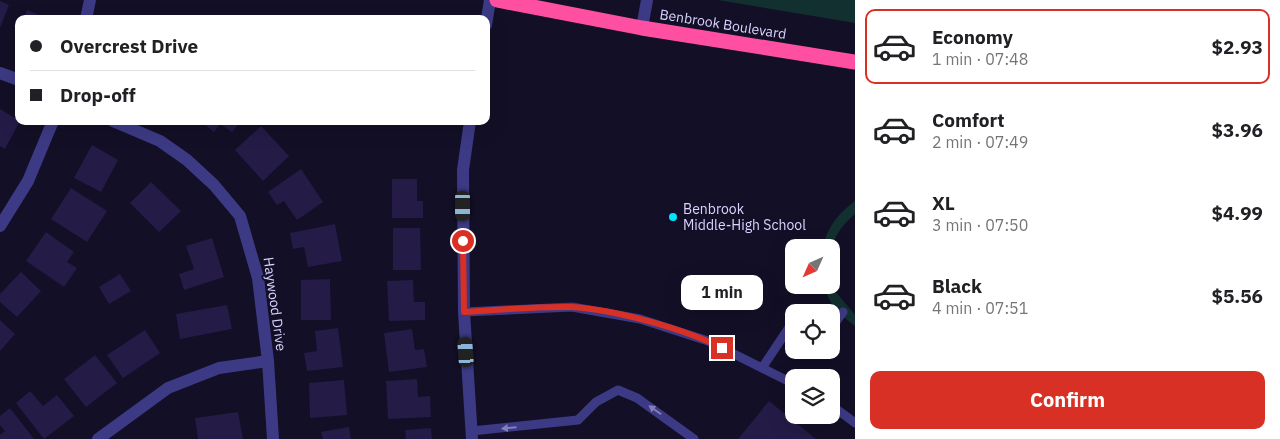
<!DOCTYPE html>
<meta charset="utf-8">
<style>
:root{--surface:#fff;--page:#f6f6f6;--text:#202124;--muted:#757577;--line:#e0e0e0;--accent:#d93025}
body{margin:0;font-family:"IBM Plex Sans",sans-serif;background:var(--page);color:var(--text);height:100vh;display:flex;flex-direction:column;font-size:19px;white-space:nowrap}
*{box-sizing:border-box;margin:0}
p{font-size:16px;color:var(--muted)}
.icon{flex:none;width:28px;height:28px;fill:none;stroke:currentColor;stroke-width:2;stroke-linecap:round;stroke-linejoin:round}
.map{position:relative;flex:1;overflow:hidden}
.side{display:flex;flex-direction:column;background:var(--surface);width:425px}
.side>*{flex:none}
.banner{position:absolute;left:15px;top:15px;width:475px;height:110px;border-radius:10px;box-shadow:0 5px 20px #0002;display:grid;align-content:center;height:110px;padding:0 15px;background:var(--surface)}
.needle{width:32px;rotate:225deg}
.controls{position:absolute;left:785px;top:239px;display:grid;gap:10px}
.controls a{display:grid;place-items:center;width:55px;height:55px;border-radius:10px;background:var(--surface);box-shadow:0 5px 20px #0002;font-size:25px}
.end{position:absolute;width:22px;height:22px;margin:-11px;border:6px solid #d93025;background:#fff;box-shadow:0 0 0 2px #fff}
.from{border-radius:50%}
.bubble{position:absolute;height:35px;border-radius:10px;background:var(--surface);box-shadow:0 5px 20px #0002;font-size:16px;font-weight:700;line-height:35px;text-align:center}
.car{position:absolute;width:15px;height:30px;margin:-15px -8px;border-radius:6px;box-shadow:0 0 4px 1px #0007;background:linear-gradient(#222 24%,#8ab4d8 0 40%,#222 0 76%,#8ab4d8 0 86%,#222 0)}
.banner b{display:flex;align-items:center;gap:18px;height:48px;font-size:19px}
.banner b+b{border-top:1px solid var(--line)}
.banner i{width:12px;height:12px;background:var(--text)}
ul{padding:9px 0 0;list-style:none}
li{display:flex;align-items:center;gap:15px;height:75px;margin:0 10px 8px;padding:0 5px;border:2px solid transparent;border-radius:10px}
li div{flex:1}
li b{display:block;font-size:19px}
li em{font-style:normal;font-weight:700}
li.on{border-color:var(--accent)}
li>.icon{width:45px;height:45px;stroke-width:1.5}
.action{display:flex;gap:10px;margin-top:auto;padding:10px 15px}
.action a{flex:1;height:58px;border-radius:10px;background:var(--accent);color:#fff;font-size:20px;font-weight:700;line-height:58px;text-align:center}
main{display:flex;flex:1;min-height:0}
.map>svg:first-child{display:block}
.green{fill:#12302f}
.building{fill:#241b47}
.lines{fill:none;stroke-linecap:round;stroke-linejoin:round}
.lane{stroke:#3d3a85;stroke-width:9}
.street{stroke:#3d3a85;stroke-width:12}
.highway{stroke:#ff4fa3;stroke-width:15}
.oneway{fill:#837fbc}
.route{stroke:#d93025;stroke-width:6}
.poi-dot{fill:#00e5ff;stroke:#130f26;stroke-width:2}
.labels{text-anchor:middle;stroke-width:4;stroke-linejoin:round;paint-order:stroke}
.street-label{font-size:14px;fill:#d9d4ff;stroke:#130f26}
.poi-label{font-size:14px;fill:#d9d4ff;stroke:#130f26;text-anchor:start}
</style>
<main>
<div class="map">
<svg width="855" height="439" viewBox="0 0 855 439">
<rect width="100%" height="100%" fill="#130f26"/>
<!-- green -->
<g class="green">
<polygon points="718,0 855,0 855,23"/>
<path d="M 855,201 L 855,214 C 843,224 833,237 831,253 L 831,248 L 823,247 C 827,227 839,213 855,201 Z"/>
<path d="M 831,275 L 836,292 L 855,315 L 855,326 C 840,315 828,304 824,285 L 831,285 Z"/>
</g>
<!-- building -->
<g class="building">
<polygon points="0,1 9,5 0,28"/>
<polygon points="27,10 49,19 24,19"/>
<polygon points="0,109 20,121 5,149 0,146"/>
<polygon points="201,121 241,121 232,132 220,124 214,132"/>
<polygon points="261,126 289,156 263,181 235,150"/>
<polygon points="92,145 118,160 101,192 74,178"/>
<polygon points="301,169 323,202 297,220 284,201 277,205 268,192"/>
<polygon points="392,179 417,179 417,201 423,201 423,218 392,218"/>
<polygon points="151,182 181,211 159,232 130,203"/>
<polygon points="71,188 107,211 87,242 51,219"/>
<polygon points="335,224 342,261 308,267 304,247 293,249 290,233"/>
<polygon points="393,228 420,228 421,270 393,270"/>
<polygon points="46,232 74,252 67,262 77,268 64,287 26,261"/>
<polygon points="212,238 224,277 184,290 179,274 194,269 186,246"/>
<polygon points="21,272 41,291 17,317 0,302 0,294"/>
<polygon points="120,274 131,291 109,304 99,287"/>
<polygon points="330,279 331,320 301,320 301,280"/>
<polygon points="413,280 414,302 425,302 425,320 389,321 387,281"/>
<polygon points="227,305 232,329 180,339 176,314"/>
<polygon points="0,320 15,334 0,351"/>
<polygon points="338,328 343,367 307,371 304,353 317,351 315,331"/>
<polygon points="412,329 415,350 424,349 427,367 389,372 384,333"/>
<polygon points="145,330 160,353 123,378 107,355"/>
<polygon points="95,355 117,383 86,407 64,379"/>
<polygon points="417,379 418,397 430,396 431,417 388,419 386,381"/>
<polygon points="344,380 347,415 310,418 309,383"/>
<polygon points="30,391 43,406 57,395 74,416 44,439 16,403"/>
<polygon points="769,401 816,439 738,439"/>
<polygon points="10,408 34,439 0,439 0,435 5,431 0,425 0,416"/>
<polygon points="238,412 243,439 198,439 195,418"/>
<polygon points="349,427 351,439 323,439 321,432"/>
<polygon points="431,428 432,439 406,439 405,430"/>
</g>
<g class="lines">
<!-- lane -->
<g class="lane">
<polyline points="464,312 572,307 640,319 708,341 794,384"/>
<polyline points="831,329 843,312"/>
<polyline points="762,368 790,326 794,327"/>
<polyline points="831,405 855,423"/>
<polyline points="472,431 578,420 596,402 618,390 637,398 694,439"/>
</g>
<!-- street -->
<g class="street">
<polyline points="86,19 90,0"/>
<polyline points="486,25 490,0"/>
<polyline points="642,28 647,0"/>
<polyline points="0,73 19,80"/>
<polyline points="113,121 160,141 187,160 214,185 240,216 258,278 268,361 273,439"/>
<polyline points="470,121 463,170 464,312 472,439"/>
<polyline points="0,226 28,181 53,121"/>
<polyline points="98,439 168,388 219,368 268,361"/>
</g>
<!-- highway -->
<polyline class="highway" points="497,0 642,28 855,62"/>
</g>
<!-- one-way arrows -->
<defs><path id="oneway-solid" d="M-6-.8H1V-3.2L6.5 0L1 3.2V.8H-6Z" transform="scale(1.25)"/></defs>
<g class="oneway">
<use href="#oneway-solid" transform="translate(655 410) rotate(-145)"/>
<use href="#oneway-solid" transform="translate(509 428) rotate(175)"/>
</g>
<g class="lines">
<!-- route -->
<path class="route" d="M 463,241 L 464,312 C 499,310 536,306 571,307 C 613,309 685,329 722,348"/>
</g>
<!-- markers -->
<circle class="poi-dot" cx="673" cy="217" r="5"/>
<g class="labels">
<!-- street labels -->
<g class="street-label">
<text transform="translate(723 24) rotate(9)" y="5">Benbrook Boulevard</text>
<text transform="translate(275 304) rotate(82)" y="5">Haywood Drive</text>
</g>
<!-- poi labels -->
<g class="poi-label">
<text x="683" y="214">Benbrook<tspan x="683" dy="16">Middle-High School</tspan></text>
</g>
</g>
</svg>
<div class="controls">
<a><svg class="needle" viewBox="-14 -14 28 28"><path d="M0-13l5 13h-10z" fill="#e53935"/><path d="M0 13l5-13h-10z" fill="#757577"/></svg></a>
<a><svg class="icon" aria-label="locate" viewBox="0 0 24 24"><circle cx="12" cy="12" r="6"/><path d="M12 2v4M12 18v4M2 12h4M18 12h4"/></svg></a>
<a><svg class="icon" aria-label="layers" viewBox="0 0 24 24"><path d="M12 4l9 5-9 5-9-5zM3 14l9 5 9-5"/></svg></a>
</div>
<i class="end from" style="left:463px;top:241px"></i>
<i class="end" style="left:722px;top:348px"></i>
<div class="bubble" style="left:681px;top:275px;width:82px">1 min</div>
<i class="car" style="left:463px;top:206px;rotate:180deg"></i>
<i class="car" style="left:466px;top:352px;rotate:356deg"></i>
<div class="banner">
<b><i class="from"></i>Overcrest Drive</b>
<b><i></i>Drop-off</b>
</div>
</div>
<section class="side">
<ul>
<li class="on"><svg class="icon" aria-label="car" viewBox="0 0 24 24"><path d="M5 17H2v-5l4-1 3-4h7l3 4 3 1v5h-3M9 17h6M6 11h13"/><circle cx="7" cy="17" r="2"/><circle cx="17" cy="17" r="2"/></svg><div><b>Economy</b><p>1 min · 07:48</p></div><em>$2.93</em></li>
<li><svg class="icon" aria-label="car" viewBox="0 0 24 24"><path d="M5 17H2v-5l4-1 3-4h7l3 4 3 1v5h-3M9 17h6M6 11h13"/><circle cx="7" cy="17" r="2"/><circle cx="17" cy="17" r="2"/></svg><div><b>Comfort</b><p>2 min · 07:49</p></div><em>$3.96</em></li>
<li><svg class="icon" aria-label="car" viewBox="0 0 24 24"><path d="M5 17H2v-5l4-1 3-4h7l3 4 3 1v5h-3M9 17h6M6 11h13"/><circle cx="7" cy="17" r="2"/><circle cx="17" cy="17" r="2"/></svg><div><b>XL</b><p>3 min · 07:50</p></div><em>$4.99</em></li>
<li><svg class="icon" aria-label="car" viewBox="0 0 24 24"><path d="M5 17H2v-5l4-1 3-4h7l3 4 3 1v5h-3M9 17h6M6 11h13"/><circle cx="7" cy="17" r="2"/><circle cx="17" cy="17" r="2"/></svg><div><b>Black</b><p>4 min · 07:51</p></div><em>$5.56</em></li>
</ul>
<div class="action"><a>Confirm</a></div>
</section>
</main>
